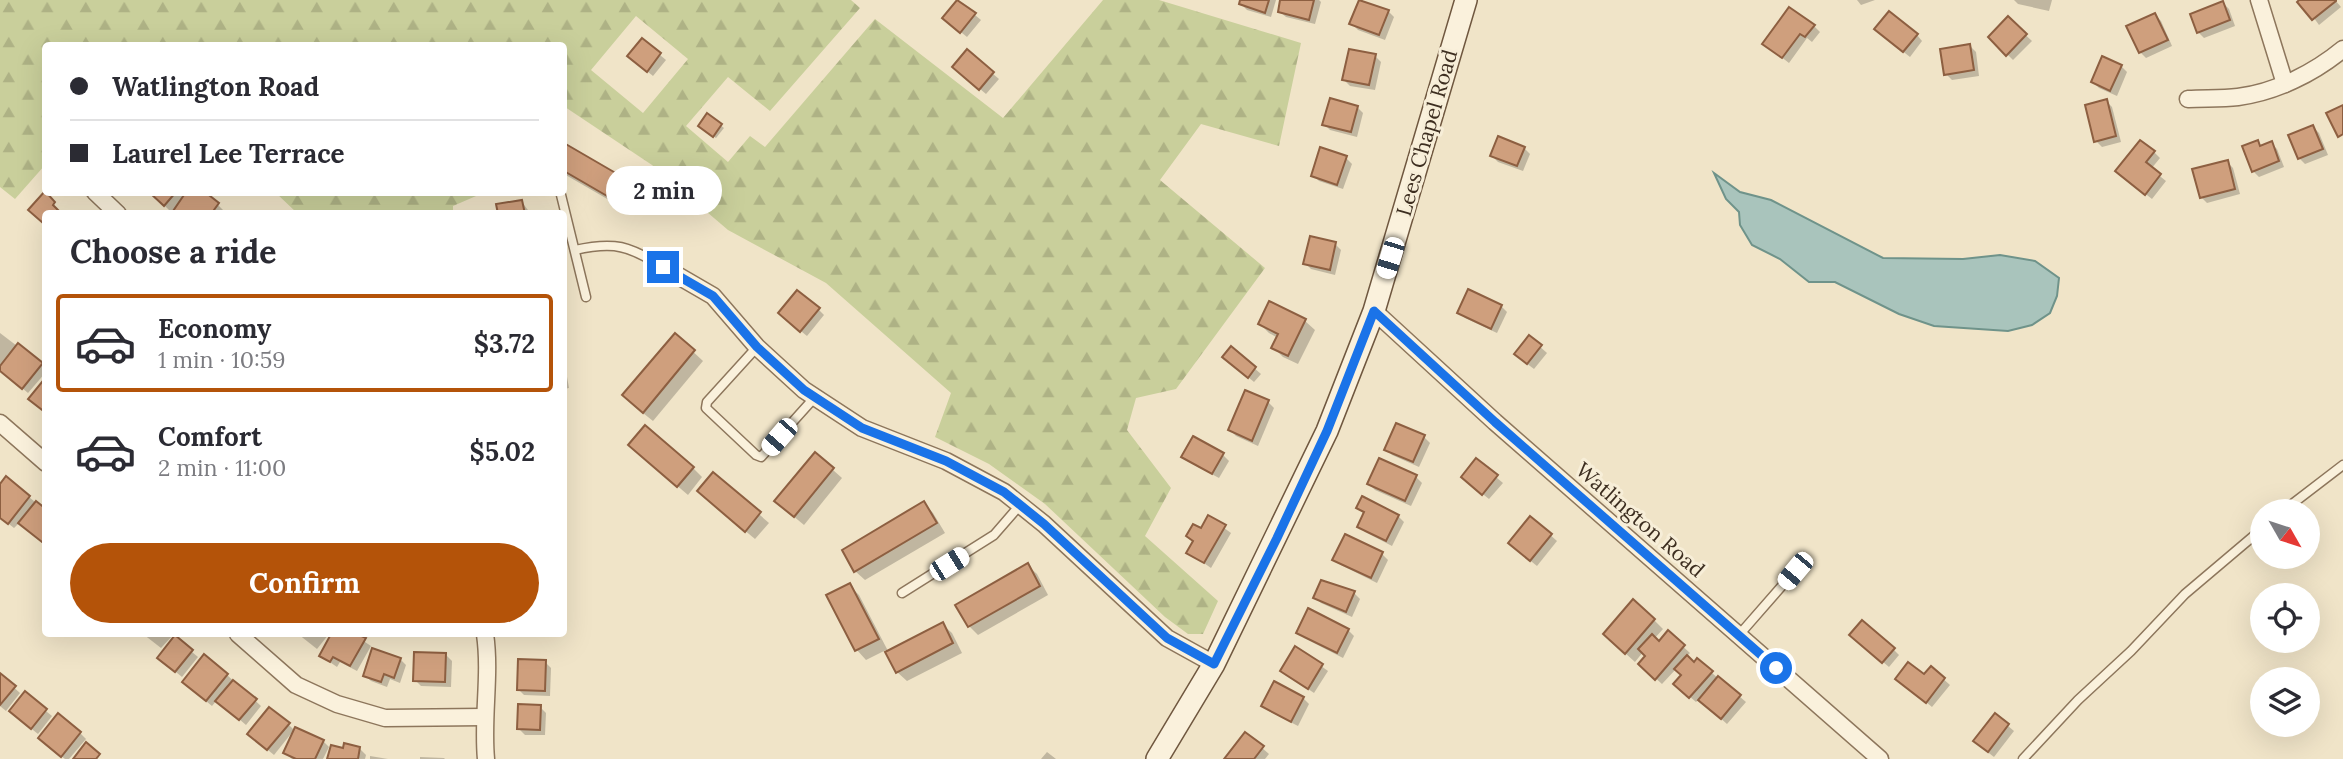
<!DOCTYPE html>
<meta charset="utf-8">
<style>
:root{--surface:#fff;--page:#f7f7f7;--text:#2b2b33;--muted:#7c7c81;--line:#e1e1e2;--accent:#b45309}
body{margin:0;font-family:Lora,serif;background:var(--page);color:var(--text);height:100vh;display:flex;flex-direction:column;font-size:26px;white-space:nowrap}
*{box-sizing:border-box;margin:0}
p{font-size:23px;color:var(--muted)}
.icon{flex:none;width:38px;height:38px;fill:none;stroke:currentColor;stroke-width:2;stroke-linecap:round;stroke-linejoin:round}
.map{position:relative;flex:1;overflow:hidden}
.side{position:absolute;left:42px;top:210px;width:525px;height:427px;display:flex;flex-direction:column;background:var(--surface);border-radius:7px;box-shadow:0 7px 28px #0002}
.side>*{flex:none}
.banner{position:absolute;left:42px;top:42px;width:525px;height:154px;border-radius:7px;box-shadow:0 7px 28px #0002;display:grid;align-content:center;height:154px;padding:0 28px;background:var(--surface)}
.needle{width:46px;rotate:129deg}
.buttons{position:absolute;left:2250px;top:499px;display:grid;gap:14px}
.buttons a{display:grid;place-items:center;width:70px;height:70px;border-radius:50%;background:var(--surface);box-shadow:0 7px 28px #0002;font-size:35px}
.end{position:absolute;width:32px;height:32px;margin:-16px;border:9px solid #1a73e8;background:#fff;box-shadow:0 0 0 4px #fff}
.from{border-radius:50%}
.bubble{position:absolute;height:49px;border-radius:24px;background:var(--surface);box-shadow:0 7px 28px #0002;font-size:23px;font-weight:700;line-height:49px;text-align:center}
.car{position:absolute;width:21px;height:42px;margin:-21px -10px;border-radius:9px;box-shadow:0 0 5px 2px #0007;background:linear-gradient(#fff 24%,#345 0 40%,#fff 0 76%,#345 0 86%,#fff 0)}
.banner b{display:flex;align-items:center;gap:24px;height:66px;font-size:26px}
.banner b+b{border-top:2px solid var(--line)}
.banner i{width:18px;height:18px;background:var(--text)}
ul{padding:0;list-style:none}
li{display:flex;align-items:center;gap:21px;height:98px;margin:0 14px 10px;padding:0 14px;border:4px solid transparent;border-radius:7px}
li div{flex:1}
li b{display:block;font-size:26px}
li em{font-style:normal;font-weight:700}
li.active{border-color:var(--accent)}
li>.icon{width:63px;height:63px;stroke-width:1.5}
h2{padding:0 28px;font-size:32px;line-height:84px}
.cta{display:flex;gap:14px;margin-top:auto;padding:14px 28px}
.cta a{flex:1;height:80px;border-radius:42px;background:var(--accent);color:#fff;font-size:28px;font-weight:700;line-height:80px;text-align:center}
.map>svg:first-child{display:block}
.forest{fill:url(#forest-firs);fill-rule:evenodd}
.water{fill:#a9c4bc;stroke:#6f938a;stroke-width:2}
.shadow{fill:#0003}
.building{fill:#cf9f7d;stroke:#8d5f41;stroke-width:2}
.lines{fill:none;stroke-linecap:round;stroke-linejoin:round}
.service-casing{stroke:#8d765c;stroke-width:11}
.minor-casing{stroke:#8d765c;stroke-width:19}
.secondary-casing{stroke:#6f573f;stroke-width:24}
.service{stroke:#faf1dc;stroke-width:8}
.minor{stroke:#faf1dc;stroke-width:16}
.secondary{stroke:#faf1dc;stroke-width:21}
.route{stroke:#1a73e8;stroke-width:9}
.labels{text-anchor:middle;stroke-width:6;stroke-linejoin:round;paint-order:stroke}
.street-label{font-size:21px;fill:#3d2e20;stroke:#f7eed8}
</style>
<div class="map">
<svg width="2343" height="759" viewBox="0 0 2343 759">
<defs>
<pattern id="forest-firs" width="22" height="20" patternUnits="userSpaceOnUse" patternTransform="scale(1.75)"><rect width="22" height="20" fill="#c9cf9b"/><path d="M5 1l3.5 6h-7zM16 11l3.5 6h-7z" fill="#aeb285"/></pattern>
</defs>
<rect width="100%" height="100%" fill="#f0e4c8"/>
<!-- forest -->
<g class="forest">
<path d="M 0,0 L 851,0 L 860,8 L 770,111 L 728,77 L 686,126 L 728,162 L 750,136 L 765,147 L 875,19 L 1003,118 L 1103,0 L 1159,0 L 1301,43 L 1279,146 L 1201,124 L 1160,180 L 1265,268 L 1176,389 L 1136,398 L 1127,430 L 1171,488 L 1145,536 L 1218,601 L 1203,634 L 1188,634 L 1165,617 L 1045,504 L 989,464 L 935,437 L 951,393 L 826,283 L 728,230 L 652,165 L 565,107 L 564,108 L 564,46 L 46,46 L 45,165 L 15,199 L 0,187 ZM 636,16 L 688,59 L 643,113 L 591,70 Z"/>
<polygon points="276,193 483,193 453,206 453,214 297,213"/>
</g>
<!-- water -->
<polygon class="water" points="1714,173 1740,192 1771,200 1883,258 1963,259 2000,255 2035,261 2059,278 2057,296 2050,313 2032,325 2008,331 1934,326 1899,314 1835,282 1809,282 1780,259 1752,245 1740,225 1739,212 1726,199"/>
<!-- shadow -->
<g class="shadow">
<polygon points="1242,0 1276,0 1271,17 1247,10 1241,4"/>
<polygon points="1282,0 1319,0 1321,2 1315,24 1286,17 1279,11"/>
<polygon points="1857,0 1875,0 1861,5"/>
<polygon points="2014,0 2052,0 2049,11 2018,4"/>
<polygon points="2301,0 2335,0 2341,7 2319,25"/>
<polygon points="958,1 981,20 967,37 951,24"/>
<polygon points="2223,3 2229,9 2235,26 2204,38 2198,32"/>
<polygon points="1388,11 1394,17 1385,40 1358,30 1352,24"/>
<polygon points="2155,15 2161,21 2172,46 2146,58 2140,52 2129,27"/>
<polygon points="2008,19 2032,41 2013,60 1990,37"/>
<polygon points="1814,26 1820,32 1812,42 1807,38 1789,63 1771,49"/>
<polygon points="1882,35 1917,35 1922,41 1910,57"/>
<polygon points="642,40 666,60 653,76 636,62"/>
<polygon points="1970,46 1976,52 1979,76 1952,80 1946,74"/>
<polygon points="967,52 999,79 986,94 961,73"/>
<polygon points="1375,56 1381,62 1375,90 1350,86 1344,80"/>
<polygon points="2121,66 2127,72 2117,96 2099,88 2093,82"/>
<polygon points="2106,101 2112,107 2121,142 2102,147 2096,141"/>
<polygon points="1357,107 1363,113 1357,137 1330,130 1324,124"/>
<polygon points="708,116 724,128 716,138 702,128"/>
<polygon points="2313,127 2319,133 2328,155 2305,164 2299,158"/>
<polygon points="2257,142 2262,147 2271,143 2277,149 2284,167 2259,177 2253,171"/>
<polygon points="564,145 637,188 646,197 635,215 564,174"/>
<polygon points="1524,148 1530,154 1523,171 1498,162 1492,156"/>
<polygon points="2154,152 2160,158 2151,169 2166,181 2152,199 2124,177"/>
<polygon points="1346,158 1352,164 1343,189 1319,181 1313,175"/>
<polygon points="2227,162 2233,168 2240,194 2207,203 2201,197"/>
<polygon points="151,192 188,192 218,205 224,211 221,214 173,214"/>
<polygon points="521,201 531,214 500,214"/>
<polygon points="1335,244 1341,250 1335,275 1311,269 1305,263"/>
<polygon points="1469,291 1501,306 1507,312 1497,333 1465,318 1459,312"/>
<polygon points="1270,304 1305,321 1315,330 1298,364 1283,357 1273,347 1278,338 1269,333 1260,324"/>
<polygon points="818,309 824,315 807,336 786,319"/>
<polygon points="0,333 46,368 46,372 28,393 0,369"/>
<polygon points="675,335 703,361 653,421 633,405"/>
<polygon points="1529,337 1547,353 1534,369 1522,360"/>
<polygon points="1231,348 1261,374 1254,382 1230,362"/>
<polygon points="564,360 569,388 564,389"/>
<polygon points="1246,393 1268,402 1274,408 1258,446 1236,436 1230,430"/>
<polygon points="1424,437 1430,443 1419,467 1392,455 1386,449"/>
<polygon points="640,454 693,468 702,477 688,495"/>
<polygon points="815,454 842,478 804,525 786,510"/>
<polygon points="1223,455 1229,461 1219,478 1189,462 1183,456"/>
<polygon points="1477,461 1503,483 1489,499 1469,483"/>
<polygon points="713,474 769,523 755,539 708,500"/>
<polygon points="1416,477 1422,483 1411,506 1375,490 1369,484"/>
<polygon points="0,487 29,497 46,511 46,544 20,522 14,528 0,517"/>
<polygon points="924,503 933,513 945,533 865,580 855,571"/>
<polygon points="1358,508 1398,516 1404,522 1392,546 1365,532 1359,526 1365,515"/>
<polygon points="1209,517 1231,533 1211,568 1188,552 1194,543 1188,536 1201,531"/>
<polygon points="1531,518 1557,541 1537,566 1516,549"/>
<polygon points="1346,536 1382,554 1388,560 1377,583 1341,565 1335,559"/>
<polygon points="1027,565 1037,574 1048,595 978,635 969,626"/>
<polygon points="849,585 859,595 888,651 942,624 952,633 962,653 907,681 897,672 886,650 866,660 857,650 829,596"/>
<polygon points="1354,593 1360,599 1352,617 1321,603 1315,597"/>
<polygon points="1654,620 1663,629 1654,639 1659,643 1668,633 1690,653 1686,657 1694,664 1712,673 1746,702 1727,724 1699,699 1696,702 1675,684 1683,675 1676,669 1662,684 1640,664 1647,656 1643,652 1635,662 1614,643"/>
<polygon points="1348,630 1354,636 1343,658 1304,638 1298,632"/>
<polygon points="143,634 174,634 161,648"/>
<polygon points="298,634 329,634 317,649"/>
<polygon points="333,634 353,634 371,646 357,671 340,662 337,667 321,656"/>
<polygon points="429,634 444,634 432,637"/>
<polygon points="175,638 198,657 182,677 165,663"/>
<polygon points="1858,641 1893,649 1899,655 1889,667"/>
<polygon points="1296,648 1328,671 1314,693 1282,671"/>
<polygon points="446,655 452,661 451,687 421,686 415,680"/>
<polygon points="400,659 406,665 400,683 390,679 387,687 371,681 365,675"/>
<polygon points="545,662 551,668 550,696 524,695 518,689"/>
<polygon points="1931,668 1950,685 1932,707 1904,684 1924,677"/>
<polygon points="0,675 20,693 6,711 0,706"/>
<polygon points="227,675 261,706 246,725 217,700 212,706 190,688"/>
<polygon points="25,694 52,716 38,734 17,717"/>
<polygon points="1303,698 1309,704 1298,726 1269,711 1263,705"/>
<polygon points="540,707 546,713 545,735 525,735 519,729"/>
<polygon points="1995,715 2014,731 1994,757 1981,747"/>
<polygon points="288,724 294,730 274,755 256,740"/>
<polygon points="80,733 86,739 69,759 65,759 46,744"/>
<polygon points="1246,734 1269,754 1265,759 1226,759"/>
<polygon points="323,741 329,747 323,759 292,759 285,753"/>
<polygon points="360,749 366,755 365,759 329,759"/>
<polygon points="1047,752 1056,759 1041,759"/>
<polygon points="370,756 388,759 370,759"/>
<polygon points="420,757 444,758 445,759 420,759"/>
</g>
<!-- building -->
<g class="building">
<polygon points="957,0 976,13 960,33 942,18"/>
<polygon points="1240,0 1269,0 1265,13 1239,4"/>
<polygon points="1280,0 1314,0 1309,20 1278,12"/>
<polygon points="1359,0 1389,10 1379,35 1349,24"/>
<polygon points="2299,0 2336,0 2336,1 2312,20 2297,2"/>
<polygon points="2223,1 2230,20 2197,33 2190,14"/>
<polygon points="1789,7 1815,25 1805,37 1800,34 1782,58 1762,44"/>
<polygon points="1889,11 1918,34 1903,52 1874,29"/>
<polygon points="2155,13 2168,40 2139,53 2126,26"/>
<polygon points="2008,16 2027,34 2006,56 1988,37"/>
<polygon points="642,38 661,53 647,72 627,56"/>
<polygon points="1970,44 1974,70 1944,75 1940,49"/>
<polygon points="967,49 994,72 979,90 952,67"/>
<polygon points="1349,49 1376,54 1369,85 1342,80"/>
<polygon points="2102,56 2122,65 2110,91 2091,82"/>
<polygon points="1330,98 1358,106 1351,132 1322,125"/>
<polygon points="2107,99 2116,136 2094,142 2085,105"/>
<polygon points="2343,105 2343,134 2338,137 2326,113"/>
<polygon points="707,113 722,124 713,137 698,126"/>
<polygon points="2313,125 2323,149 2298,159 2288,135"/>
<polygon points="1498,136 1525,147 1517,166 1490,156"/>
<polygon points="2140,140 2155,151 2146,162 2161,174 2145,195 2115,171"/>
<polygon points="2258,140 2260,146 2272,141 2279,161 2252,172 2242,146"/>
<polygon points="564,143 638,186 626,207 564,171"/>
<polygon points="1320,147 1347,156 1337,185 1311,176"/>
<polygon points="2228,160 2235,189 2200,198 2192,169"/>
<polygon points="45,191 55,202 53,205 62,214 46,214 43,223 28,210"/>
<polygon points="149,192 176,192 164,206"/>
<polygon points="186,192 205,192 219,203 211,214 171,214"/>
<polygon points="522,200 525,214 498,214 496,204"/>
<polygon points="1310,236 1336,242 1330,270 1303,264"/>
<polygon points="1468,289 1502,305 1491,329 1457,313"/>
<polygon points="797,290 820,308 800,332 778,313"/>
<polygon points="1269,301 1306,319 1288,356 1271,348 1278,334 1258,324"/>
<polygon points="675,333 695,350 643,413 622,395"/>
<polygon points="1529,335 1542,345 1527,364 1514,354"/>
<polygon points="18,343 43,363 22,389 0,371 0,366"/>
<polygon points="1231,346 1256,367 1248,378 1222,357"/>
<polygon points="46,377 46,413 28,399"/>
<polygon points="1245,390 1269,400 1252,441 1228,430"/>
<polygon points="1396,423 1425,435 1413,462 1384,450"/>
<polygon points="645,425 694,467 677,487 628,445"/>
<polygon points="1193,436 1224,453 1212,474 1181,457"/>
<polygon points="815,452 834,468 794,517 774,501"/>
<polygon points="1379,458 1417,475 1405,501 1367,484"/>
<polygon points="1476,458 1498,475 1482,495 1461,477"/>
<polygon points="713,472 761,512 745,532 697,491"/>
<polygon points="6,476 30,496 8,524 0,518 0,484"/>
<polygon points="1362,496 1399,515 1386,541 1357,527 1364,512 1356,508"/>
<polygon points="36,501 46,509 46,538 42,542 18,523"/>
<polygon points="924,501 937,523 854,572 842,550"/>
<polygon points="1208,515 1226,525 1204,563 1186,553 1193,541 1186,536 1193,524 1201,528"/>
<polygon points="1530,516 1552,534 1530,561 1508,543"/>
<polygon points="1345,534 1383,552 1371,578 1332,560"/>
<polygon points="1028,563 1040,586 968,627 955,605"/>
<polygon points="1321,580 1355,591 1346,612 1313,598"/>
<polygon points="850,583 879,639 855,651 826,595"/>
<polygon points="1633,599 1655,619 1625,654 1603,634"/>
<polygon points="1308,608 1349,629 1337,653 1296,633"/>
<polygon points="1862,620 1895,648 1882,663 1849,635"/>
<polygon points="943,622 953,643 896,673 885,652"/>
<polygon points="1668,630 1685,645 1655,680 1638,664 1645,656 1638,649 1652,634 1659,641"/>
<polygon points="331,634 357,634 366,638 350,666 333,657 330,662 319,656"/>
<polygon points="175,635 193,650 175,672 157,658"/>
<polygon points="1295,646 1323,664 1308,689 1280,671"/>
<polygon points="372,648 401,658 394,678 384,674 381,682 363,676"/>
<polygon points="414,652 446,653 445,682 413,681"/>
<polygon points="204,654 228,674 206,701 182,682"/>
<polygon points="1687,655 1694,662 1697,658 1713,671 1689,698 1673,684 1681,675 1674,669"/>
<polygon points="518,659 546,660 545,691 517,690"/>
<polygon points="1908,662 1924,674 1931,666 1945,678 1926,703 1895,679"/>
<polygon points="0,673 16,686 0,705"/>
<polygon points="1718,676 1741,695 1721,719 1698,700"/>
<polygon points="233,680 257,699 239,720 215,701"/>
<polygon points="1274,681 1304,697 1291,722 1261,706"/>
<polygon points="25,691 47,709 31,729 9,711"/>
<polygon points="518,704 541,705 540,730 517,729"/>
<polygon points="269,707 290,723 267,750 247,734"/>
<polygon points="58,713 81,732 61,757 38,738"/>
<polygon points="1995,713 2009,724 1988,752 1973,741"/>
<polygon points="295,727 324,740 315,759 296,759 283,753"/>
<polygon points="1245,732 1264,746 1254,759 1224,759"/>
<polygon points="86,742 100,754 96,759 73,759"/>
<polygon points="344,743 360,747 358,759 327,759 331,745 343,748"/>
</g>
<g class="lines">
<defs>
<g id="service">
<polyline points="561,195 586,297"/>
<path d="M 575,250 C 615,241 629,246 663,267"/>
<polyline points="757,347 707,402 706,408 756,455 761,457 815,397"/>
<polyline points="2283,511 2343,465"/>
<polyline points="902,593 994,535 1020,505"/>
<polyline points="1739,635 1795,571"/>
<polyline points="2023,759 2078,700 2131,651 2185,594 2263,528"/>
</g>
<g id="minor">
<polyline points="2259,0 2285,84"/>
<path d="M 2188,99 C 2204,98 2221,99 2238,97 C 2276,92 2314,73 2343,49"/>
<polyline points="95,192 118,214"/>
<polyline points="663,267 713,296 757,347 804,390 862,428 946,461 1004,492 1044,524 1167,638 1214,664"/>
<polyline points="1374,311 1495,422 1880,759"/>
<polyline points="0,423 46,463"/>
<polyline points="238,634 296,685 337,704 385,718 484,717"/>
<path d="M 485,634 C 491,675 482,717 486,759"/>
</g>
<polyline id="secondary" points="1157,759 1214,664 1327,431 1374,311 1466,0"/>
</defs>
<!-- service casing -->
<use href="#service" class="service-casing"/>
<!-- minor casing -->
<use href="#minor" class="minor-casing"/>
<!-- secondary casing -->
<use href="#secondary" class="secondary-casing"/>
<!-- service -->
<use href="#service" class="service"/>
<!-- minor -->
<use href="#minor" class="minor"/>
<!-- secondary -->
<use href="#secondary" class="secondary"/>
</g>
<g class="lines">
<!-- route -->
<polyline class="route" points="663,267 713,296 757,347 804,390 862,428 946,461 1004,492 1044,524 1167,638 1214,664 1277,538 1327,431 1374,311 1495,422 1776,668"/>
</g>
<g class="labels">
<!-- street labels -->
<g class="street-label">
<text transform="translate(1427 133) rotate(-74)" y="7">Lees Chapel Road</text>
<text transform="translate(1640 520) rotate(41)" y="7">Watlington Road</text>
</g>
</g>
</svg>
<div class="buttons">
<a><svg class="needle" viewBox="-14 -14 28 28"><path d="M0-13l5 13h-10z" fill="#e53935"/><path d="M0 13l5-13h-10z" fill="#7c7c81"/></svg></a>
<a><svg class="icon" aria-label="locate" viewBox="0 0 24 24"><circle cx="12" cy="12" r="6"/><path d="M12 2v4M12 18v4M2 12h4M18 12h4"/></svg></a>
<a><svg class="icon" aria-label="layers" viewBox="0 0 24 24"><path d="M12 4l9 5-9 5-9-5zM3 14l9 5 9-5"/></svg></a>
</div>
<i class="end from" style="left:1776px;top:668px"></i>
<i class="end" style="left:663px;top:267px"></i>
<div class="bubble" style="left:606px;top:166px;width:116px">2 min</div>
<i class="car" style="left:1390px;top:258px;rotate:197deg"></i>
<i class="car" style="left:779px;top:437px;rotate:221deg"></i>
<i class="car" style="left:949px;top:564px;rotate:58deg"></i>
<i class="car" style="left:1795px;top:571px;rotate:220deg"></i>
<div class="banner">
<b><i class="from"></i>Watlington Road</b>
<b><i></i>Laurel Lee Terrace</b>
</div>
<section class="side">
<h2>Choose a ride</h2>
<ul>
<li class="active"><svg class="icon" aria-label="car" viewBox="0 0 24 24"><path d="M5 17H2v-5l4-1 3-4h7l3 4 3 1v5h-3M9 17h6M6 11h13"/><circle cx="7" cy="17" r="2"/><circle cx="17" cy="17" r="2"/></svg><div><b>Economy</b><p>1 min · 10:59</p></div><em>$3.72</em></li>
<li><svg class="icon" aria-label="car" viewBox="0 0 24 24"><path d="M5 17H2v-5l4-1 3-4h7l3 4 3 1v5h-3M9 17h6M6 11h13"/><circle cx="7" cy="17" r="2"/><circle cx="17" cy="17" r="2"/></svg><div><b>Comfort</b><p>2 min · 11:00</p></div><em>$5.02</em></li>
</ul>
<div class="cta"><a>Confirm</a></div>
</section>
</div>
